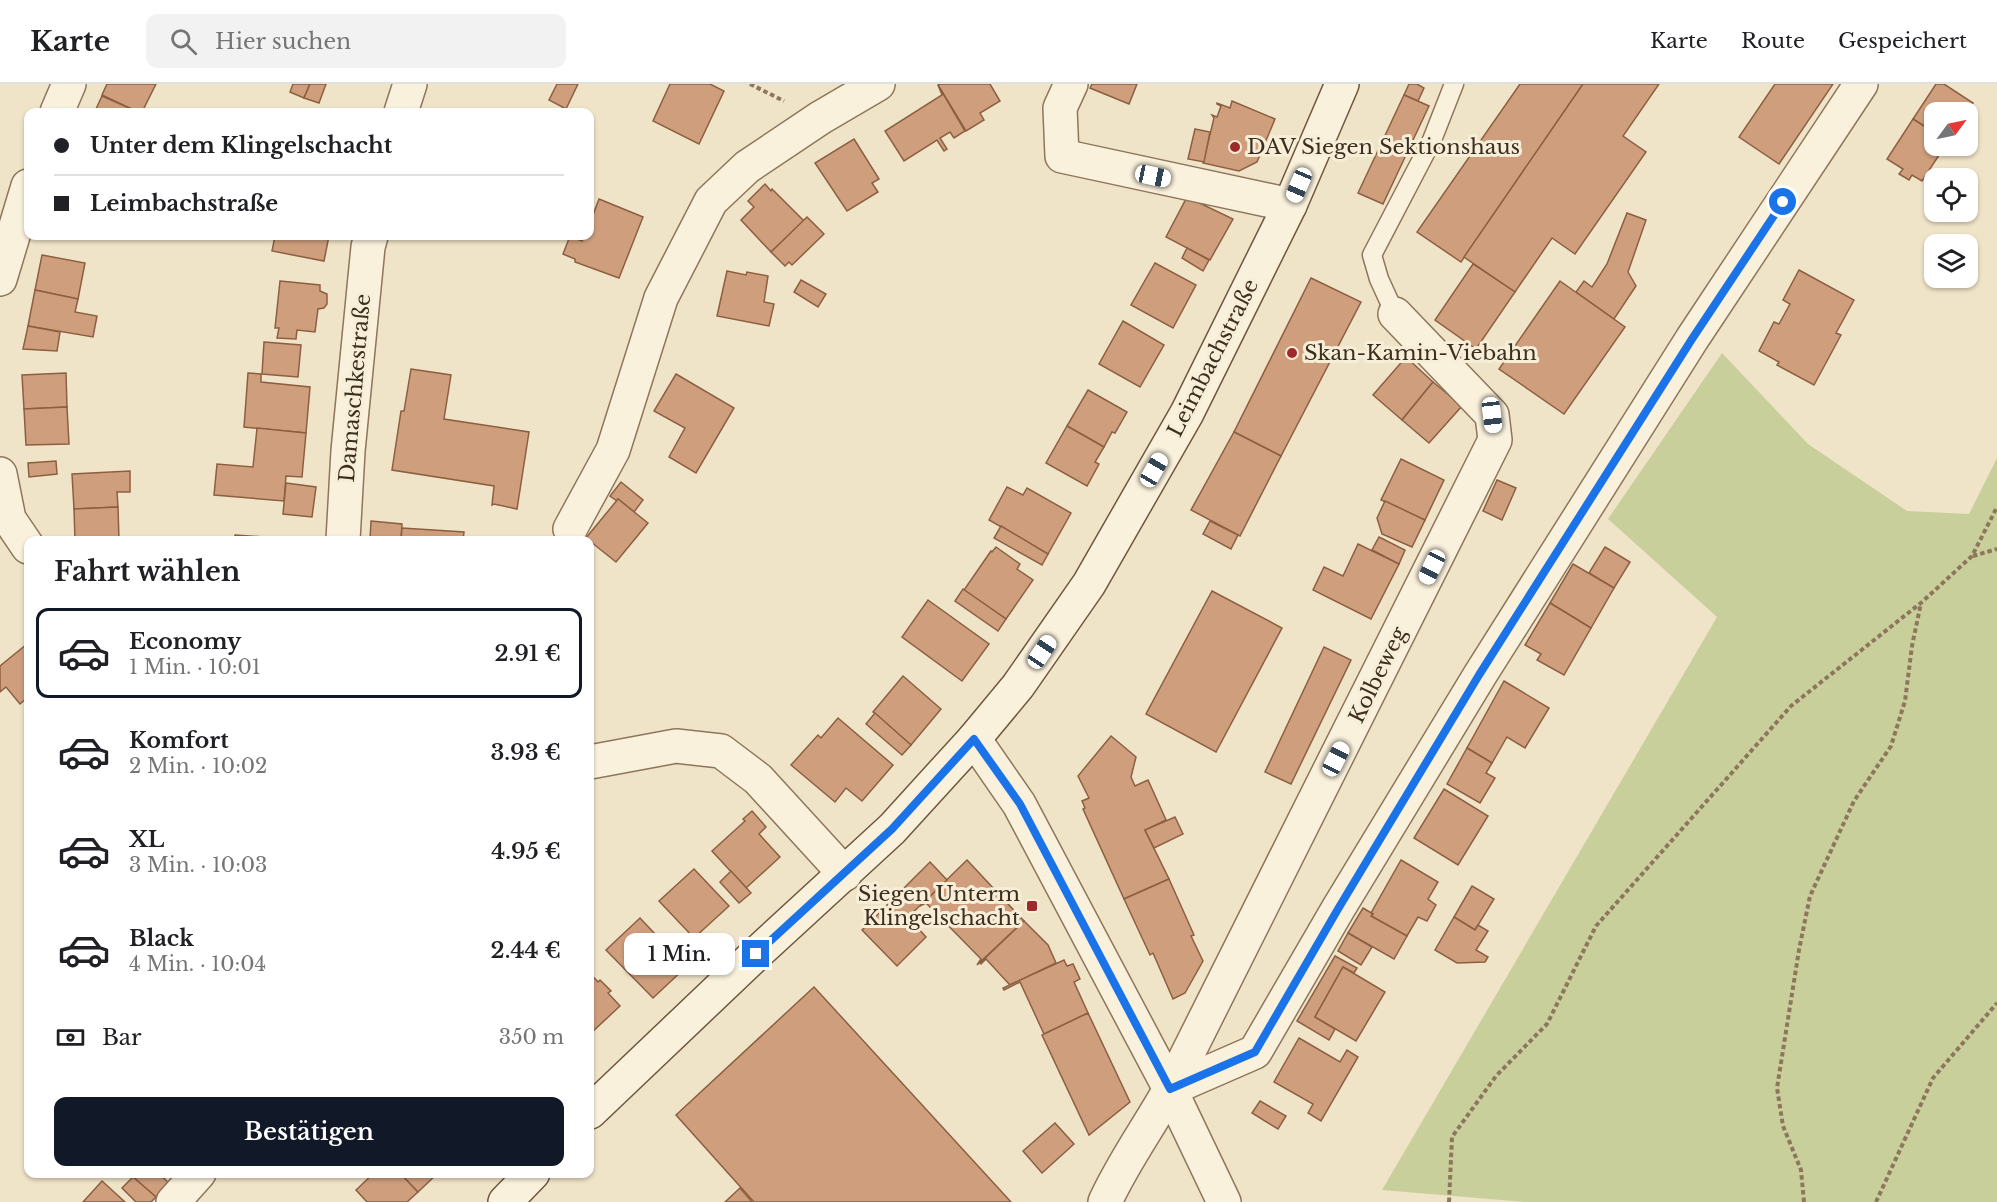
<!DOCTYPE html>
<html lang="de">
<meta charset="utf-8">
<style>
:root{--surface:#fff;--page:#f2f2f2;--text:#202124;--muted:#757577;--line:#e0e0e0;--accent:#111827}
body{margin:0;font-family:"Libre Baskerville",serif;background:var(--page);color:var(--text);height:100vh;display:flex;flex-direction:column;font-size:22px;white-space:nowrap}
*{box-sizing:border-box;margin:0}
p{font-size:20px;color:var(--muted)}
.icon{flex:none;width:33px;height:33px;fill:none;stroke:currentColor;stroke-width:2;stroke-linecap:round;stroke-linejoin:round}
.map{position:relative;flex:1;overflow:hidden}
.drawer{position:absolute;left:24px;top:452px;width:570px;height:642px;display:flex;flex-direction:column;background:var(--surface);border-radius:12px;box-shadow:0 2px 4px #0004}
.drawer>*{flex:none}
.hud{position:absolute;left:24px;top:24px;width:570px;height:132px;border-radius:12px;box-shadow:0 2px 4px #0004;display:grid;align-content:center;height:132px;padding:0 30px;background:var(--surface)}
.needle{width:39px;rotate:57deg}
.tools{position:absolute;left:1924px;top:18px;display:grid;gap:12px}
.tools a{display:grid;place-items:center;width:54px;height:54px;border-radius:12px;background:var(--surface);box-shadow:0 2px 4px #0004;font-size:30px}
.end{position:absolute;width:27px;height:27px;margin:-14px;border:8px solid #1a73e8;background:#fff;box-shadow:0 0 0 3px #fff}
.from{border-radius:50%}
.bubble{position:absolute;height:42px;border-radius:12px;background:var(--surface);box-shadow:0 2px 4px #0004;font-size:20px;font-weight:600;line-height:42px;text-align:center}
.car{position:absolute;width:18px;height:36px;margin:-18px -9px;border-radius:8px;box-shadow:0 0 4px 2px #0007;background:linear-gradient(#fff 24%,#345 0 40%,#fff 0 76%,#345 0 86%,#fff 0)}
.hud b{display:flex;align-items:center;gap:21px;height:57px;font-size:22px}
.hud b+b{border-top:2px solid var(--line)}
.hud i{width:15px;height:15px;background:var(--text)}
ul{padding:0;list-style:none}
li{display:flex;align-items:center;gap:18px;height:90px;margin:0 12px 9px;padding:0 18px;border:3px solid transparent;border-radius:12px}
li div{flex:1}
li b{display:block;font-size:22px}
li em{font-style:normal;font-weight:600}
li.on{border-color:var(--accent)}
li>.icon{width:54px;height:54px;stroke-width:1.5}
h2{padding:0 30px;font-size:27px;line-height:72px}
.pay{display:flex;align-items:center;gap:15px;height:66px;padding:0 30px;font-size:22px}
.pay p{margin-inline-start:auto}
.primary-button{display:flex;gap:12px;margin-top:auto;padding:12px 30px}
.primary-button a{flex:1;height:69px;border-radius:12px;background:var(--accent);color:#fff;font-size:24px;font-weight:600;line-height:69px;text-align:center}
header{display:flex;align-items:center;gap:36px;box-sizing:border-box;height:84px;padding:0 30px;background:var(--surface);border-bottom:2px solid var(--line)}
header strong{font-size:28px}
nav{display:flex;gap:33px;margin-inline-start:auto;font-size:21px}
.search{width:420px;height:54px;background:var(--page);display:flex;align-items:center;gap:15px;box-sizing:border-box;padding:0 21px;border-radius:12px;color:var(--muted);font-size:22px}
.map>svg:first-child{display:block}
.green{fill:#c9cf9b}
.building{fill:#cf9f7d;stroke:#8d5f41;stroke-width:1.5}
.lines{fill:none;stroke-linecap:round;stroke-linejoin:round}
.lane-casing{stroke:#8d765c;stroke-width:21}
.street-casing{stroke:#8d765c;stroke-width:36}
.secondary-casing{stroke:#6f573f;stroke-width:36}
.path{stroke:#8d765c;stroke-width:4;stroke-dasharray:4.5 3;stroke-linecap:butt}
.lane{stroke:#faf1dc;stroke-width:18}
.street{stroke:#faf1dc;stroke-width:33}
.secondary{stroke:#faf1dc;stroke-width:33}
.route{stroke:#1a73e8;stroke-width:8}
.poi-dot{fill:#9e2a2b;stroke:#f7eed8;stroke-width:2}
.labels{text-anchor:middle;stroke-width:6;stroke-linejoin:round;paint-order:stroke}
.poi-label{font-size:21px;fill:#3d2e20;stroke:#f7eed8;text-anchor:start}
.street-label{font-size:21px;fill:#3d2e20;stroke:#f7eed8}
</style>
<header>
<strong>Karte</strong>
<div class="search"><svg class="icon" aria-label="search" viewBox="0 0 24 24"><circle cx="10" cy="10" r="6"/><path d="M15 15l6 6"/></svg>Hier suchen</div>
<nav><a>Karte</a><a>Route</a><a>Gespeichert</a></nav>
</header>
<div class="map">
<svg width="1997" height="1118" viewBox="0 0 1997 1118">
<rect width="100%" height="100%" fill="#f0e4c8"/>
<!-- green -->
<polygon class="green" points="1722,269 1808,360 1907,427 1969,430 1997,374 1997,1118 1525,1118 1382,1106 1717,533 1608,435"/>
<!-- building -->
<g class="building">
<polygon points="107,0 156,0 142,28 138,28 102,11"/>
<polygon points="293,0 310,0 304,14 290,8"/>
<polygon points="310,0 326,0 319,19 304,14"/>
<polygon points="557,0 578,0 566,25 549,16"/>
<polygon points="670,0 710,0 724,7 699,60 653,37"/>
<polygon points="940,0 990,0 1000,17 980,29 984,36 966,47 938,1"/>
<polygon points="1092,0 1137,0 1129,20 1090,4"/>
<polygon points="1409,0 1417,0 1424,4 1418,17 1404,11"/>
<polygon points="1520,0 1583,0 1461,178 1417,148"/>
<polygon points="1583,0 1659,0 1623,52 1646,68 1575,170 1552,154 1515,208 1464,173"/>
<polygon points="1775,0 1833,0 1779,80 1739,53"/>
<polygon points="1936,0 1944,0 1973,19 1967,28 1935,28 1935,49 1913,35"/>
<polygon points="938,1 965,47 954,54 950,48 940,54 947,65 944,67 937,56 904,77 885,47 942,11"/>
<polygon points="1404,11 1429,22 1383,120 1358,109"/>
<polygon points="102,12 138,28 95,27"/>
<polygon points="1232,17 1275,35 1257,78 1239,87 1203,79 1214,34 1212,31 1217,33 1221,22 1217,20 1217,19 1230,24"/>
<polygon points="1913,35 1935,49 1935,62 1945,62 1922,97 1912,91 1909,96 1899,90 1903,85 1887,75"/>
<polygon points="1195,45 1210,48 1204,78 1188,75"/>
<polygon points="854,55 879,95 872,99 878,108 847,127 815,79"/>
<polygon points="765,100 771,107 772,105 804,137 771,168 741,136 754,123 748,117"/>
<polygon points="1187,113 1233,135 1210,176 1166,153"/>
<polygon points="599,115 643,133 619,194 575,178 575,175 563,170 570,152 582,157 585,152 590,152 590,139"/>
<polygon points="1627,129 1646,136 1628,188 1636,202 1614,235 1576,208 1584,197 1592,203 1607,180"/>
<polygon points="807,133 824,150 792,181 789,178 785,182 771,168"/>
<polygon points="275,152 329,152 324,177 272,167"/>
<polygon points="1187,164 1209,176 1203,187 1182,174"/>
<polygon points="42,171 85,179 78,215 35,206"/>
<polygon points="1155,179 1196,201 1173,244 1131,221"/>
<polygon points="1473,180 1515,208 1476,265 1435,236"/>
<polygon points="1799,186 1854,216 1836,249 1841,251 1814,301 1777,281 1779,278 1759,267 1774,238 1779,240 1790,220 1783,216"/>
<polygon points="727,187 746,191 747,188 768,192 764,218 774,220 769,242 717,232"/>
<polygon points="1311,194 1361,218 1281,372 1234,348"/>
<polygon points="801,196 826,210 818,223 794,208"/>
<polygon points="280,197 320,201 320,207 327,210 327,220 324,224 318,225 315,248 297,246 296,255 277,254 279,244 275,244"/>
<polygon points="1560,197 1625,243 1564,330 1499,285"/>
<polygon points="35,206 78,215 75,228 97,232 93,253 28,242"/>
<polygon points="1123,237 1164,261 1140,303 1099,280"/>
<polygon points="28,242 60,248 57,267 23,265"/>
<polygon points="264,258 301,261 298,293 262,290"/>
<polygon points="1406,273 1433,298 1402,336 1373,311"/>
<polygon points="411,285 451,291 444,335 529,348 517,425 494,420 492,421 494,402 392,386 401,327 404,327"/>
<polygon points="66,289 67,323 24,325 22,291"/>
<polygon points="248,289 261,290 261,298 310,303 306,349 244,343"/>
<polygon points="676,290 734,324 696,389 669,373 685,344 654,327"/>
<polygon points="1433,298 1462,322 1429,359 1402,336"/>
<polygon points="1088,306 1127,328 1115,349 1112,348 1104,363 1067,342"/>
<polygon points="67,323 69,360 26,361 24,325"/>
<polygon points="1067,342 1104,363 1095,378 1099,380 1087,402 1046,379"/>
<polygon points="257,344 306,349 302,393 286,392 284,417 214,411 217,380 253,383"/>
<polygon points="1234,348 1281,372 1240,452 1191,426"/>
<polygon points="1401,375 1444,396 1425,436 1381,416"/>
<polygon points="56,377 57,390 29,393 28,379"/>
<polygon points="130,387 130,408 117,408 118,423 74,425 72,390"/>
<polygon points="1497,396 1516,404 1502,436 1483,427"/>
<polygon points="621,398 643,416 634,428 618,415 617,417 610,412"/>
<polygon points="286,399 316,403 312,433 283,430"/>
<polygon points="1007,403 1023,411 1027,404 1071,429 1048,470 989,436"/>
<polygon points="618,415 648,439 616,478 586,454"/>
<polygon points="1385,417 1425,436 1412,463 1382,450 1377,434"/>
<polygon points="118,423 119,456 75,456 74,425"/>
<polygon points="371,437 402,440 401,456 370,456"/>
<polygon points="1210,437 1238,451 1231,465 1203,450"/>
<polygon points="1001,442 1048,470 1042,481 994,454"/>
<polygon points="402,444 464,448 463,456 401,456"/>
<polygon points="235,451 292,455 292,456 235,456"/>
<polygon points="1379,453 1405,466 1399,480 1372,466"/>
<polygon points="1358,460 1399,480 1371,535 1313,506 1324,483 1343,492"/>
<polygon points="996,463 1020,480 1017,485 1033,496 1006,535 964,506 991,467 992,468"/>
<polygon points="1605,463 1630,478 1614,504 1589,489"/>
<polygon points="1573,480 1614,504 1591,544 1550,519"/>
<polygon points="963,505 1006,535 998,547 955,517"/>
<polygon points="1212,507 1282,544 1216,668 1146,630"/>
<polygon points="928,516 989,560 962,597 902,553"/>
<polygon points="1550,519 1591,544 1564,591 1537,576 1541,570 1525,561"/>
<polygon points="27,560 28,613 20,620 6,603 0,608 0,582"/>
<polygon points="1324,563 1351,576 1291,700 1265,688"/>
<polygon points="903,592 941,625 911,661 873,628"/>
<polygon points="1504,597 1549,624 1525,664 1507,653 1492,679 1467,664"/>
<polygon points="875,629 911,661 902,671 866,640"/>
<polygon points="838,634 893,681 862,717 846,704 835,718 791,681 818,651 821,654"/>
<polygon points="1111,652 1136,673 1131,693 1135,702 1148,696 1166,736 1145,746 1169,795 1124,815 1083,725 1085,724 1082,717 1089,714 1078,692"/>
<polygon points="1467,664 1492,679 1486,689 1495,694 1480,719 1447,700"/>
<polygon points="1444,705 1488,732 1458,781 1414,754"/>
<polygon points="752,727 766,743 759,750 780,773 746,804 712,767 745,737 743,735"/>
<polygon points="1175,733 1183,750 1154,764 1145,746"/>
<polygon points="967,776 1024,837 977,881 981,875 926,819 920,822"/>
<polygon points="1401,776 1438,798 1428,815 1436,821 1427,837 1418,833 1407,852 1371,832 1373,830 1371,829"/>
<polygon points="930,778 947,796 908,833 926,853 897,882 862,846"/>
<polygon points="694,785 729,822 694,854 659,817"/>
<polygon points="731,787 751,809 739,819 720,798"/>
<polygon points="1169,795 1194,851 1191,852 1203,877 1185,909 1173,915 1153,869 1150,871 1124,815"/>
<polygon points="1472,802 1494,815 1475,846 1454,833"/>
<polygon points="1363,824 1373,830 1371,832 1407,852 1394,875 1348,849"/>
<polygon points="1454,833 1475,846 1478,841 1488,847 1476,866 1488,873 1485,878 1457,879 1435,866"/>
<polygon points="640,834 686,883 653,914 606,866"/>
<polygon points="1024,837 1048,861 1056,879 1010,901 986,875 981,880 980,879"/>
<polygon points="1348,849 1372,863 1361,881 1338,867"/>
<polygon points="1335,872 1357,884 1354,889 1343,883 1315,933 1335,945 1329,956 1297,937"/>
<polygon points="1064,876 1067,882 1073,880 1080,895 1074,898 1088,929 1044,950 1020,898 1004,906 1003,904"/>
<polygon points="1343,883 1385,908 1356,957 1315,933"/>
<polygon points="590,889 598,898 600,896 611,907 608,909 620,922 590,950"/>
<polygon points="814,903 1011,1118 754,1118 676,1031"/>
<polygon points="1088,929 1130,1018 1089,1051 1042,951"/>
<polygon points="1299,954 1340,978 1347,966 1358,973 1321,1037 1308,1029 1313,1020 1274,998"/>
<polygon points="1260,1017 1286,1032 1278,1045 1252,1029"/>
<polygon points="1055,1039 1074,1060 1042,1089 1023,1067"/>
<polygon points="137,1089 158,1089 169,1099 156,1113 133,1093"/>
<polygon points="374,1089 400,1089 418,1108 407,1118 367,1118 356,1106"/>
<polygon points="400,1089 438,1089 418,1108"/>
<polygon points="133,1093 156,1113 151,1118 136,1118 122,1104"/>
<polygon points="102,1097 125,1118 83,1118"/>
<polygon points="740,1104 752,1118 725,1118"/>
</g>
<g class="lines">
<defs>
<polyline id="lane" points="1395,230 1379,195 1372,171 1432,56 1454,0"/>
<g id="street">
<polyline points="1071,0 1060,24 1062,72 1290,121"/>
<polyline points="57,28 69,0"/>
<polyline points="401,28 410,0"/>
<polyline points="0,195 28,102"/>
<polyline points="0,390 9,435 28,463"/>
<polyline points="570,445 613,366 661,214 711,117 747,83 820,34 878,0"/>
<polyline points="343,456 348,367 368,163 371,152"/>
<polyline points="974,655 1019,720 1170,1005 1224,1118"/>
<polyline points="590,678 676,662 721,667 758,695 845,790"/>
<polyline points="1170,1005 1255,968 1338,825 1480,591 1692,255 1861,0"/>
<polyline points="173,1118 199,1089"/>
<path d="M 1105,1118 C 1123,1078 1149,1043 1170,1005 L 1495,356 L 1492,331 L 1395,230"/>
</g>
<g id="secondary">
<polyline points="590,1028 756,870 892,745 974,655 1018,602 1089,500 1187,329 1290,121 1342,0"/>
<polyline points="505,1118 533,1089"/>
</g>
</defs>
<!-- lane casing -->
<use href="#lane" class="lane-casing"/>
<!-- street casing -->
<use href="#street" class="street-casing"/>
<!-- secondary casing -->
<use href="#secondary" class="secondary-casing"/>
<!-- path -->
<g class="path">
<polyline points="750,0 784,17"/>
<polyline points="1973,472 1997,465"/>
<polyline points="1449,1118 1452,1053 1496,992 1547,940 1596,842 1791,622 1922,518 1972,472 1997,423"/>
<polyline points="1804,1118 1801,1086 1783,1042 1777,1004 1799,866 1810,812 1854,717 1891,662 1905,617 1912,562 1921,519"/>
<polyline points="1876,1118 1933,994 1997,919"/>
</g>
<!-- lane -->
<use href="#lane" class="lane"/>
<!-- street -->
<use href="#street" class="street"/>
<!-- secondary -->
<use href="#secondary" class="secondary"/>
</g>
<g class="lines">
<!-- route -->
<polyline class="route" points="756,870 892,745 974,655 1020,720 1170,1005 1255,968 1338,825 1479,591 1692,255 1783,118"/>
</g>
<!-- markers -->
<g class="poi-dot">
<circle cx="1235" cy="63" r="6"/>
<circle cx="1292" cy="269" r="6"/>
<rect x="1026" y="816" width="12" height="12" rx="3"/>
</g>
<g class="labels">
<!-- poi labels -->
<g class="poi-label">
<text x="1247" y="70">DAV Siegen Sektionshaus</text>
<text x="1304" y="276">Skan-Kamin-Viebahn</text>
<text x="1020" y="817" text-anchor="end">Siegen Unterm<tspan x="1020" dy="24">Klingelschacht</tspan></text>
</g>
<!-- street labels -->
<g class="street-label">
<text transform="translate(1213 274) rotate(-63)" y="7">Leimbachstraße</text>
<text transform="translate(355 304) rotate(-85)" y="7">Damaschkestraße</text>
<text transform="translate(1378 591) rotate(-64)" y="7">Kolbeweg</text>
</g>
</g>
</svg>
<div class="tools">
<a><svg class="needle" viewBox="-14 -14 28 28"><path d="M0-13l5 13h-10z" fill="#e53935"/><path d="M0 13l5-13h-10z" fill="#757577"/></svg></a>
<a><svg class="icon" aria-label="locate" viewBox="0 0 24 24"><circle cx="12" cy="12" r="6"/><path d="M12 2v4M12 18v4M2 12h4M18 12h4"/></svg></a>
<a><svg class="icon" aria-label="layers" viewBox="0 0 24 24"><path d="M12 4l9 5-9 5-9-5zM3 14l9 5 9-5"/></svg></a>
</div>
<i class="end from" style="left:1783px;top:118px"></i>
<i class="end" style="left:756px;top:870px"></i>
<div class="bubble" style="left:624px;top:849px;width:111px">1 Min.</div>
<i class="car" style="left:1153px;top:92px;rotate:102deg"></i>
<i class="car" style="left:1299px;top:101px;rotate:203deg"></i>
<i class="car" style="left:1492px;top:331px;rotate:173deg"></i>
<i class="car" style="left:1154px;top:386px;rotate:30deg"></i>
<i class="car" style="left:1432px;top:483px;rotate:206deg"></i>
<i class="car" style="left:1042px;top:568px;rotate:34deg"></i>
<i class="car" style="left:1336px;top:675px;rotate:27deg"></i>
<div class="hud">
<b><i class="from"></i>Unter dem Klingelschacht</b>
<b><i></i>Leimbachstraße</b>
</div>
<section class="drawer">
<h2>Fahrt wählen</h2>
<ul>
<li class="on"><svg class="icon" aria-label="car" viewBox="0 0 24 24"><path d="M5 17H2v-5l4-1 3-4h7l3 4 3 1v5h-3M9 17h6M6 11h13"/><circle cx="7" cy="17" r="2"/><circle cx="17" cy="17" r="2"/></svg><div><b>Economy</b><p>1 Min. · 10:01</p></div><em>2.91 €</em></li>
<li><svg class="icon" aria-label="car" viewBox="0 0 24 24"><path d="M5 17H2v-5l4-1 3-4h7l3 4 3 1v5h-3M9 17h6M6 11h13"/><circle cx="7" cy="17" r="2"/><circle cx="17" cy="17" r="2"/></svg><div><b>Komfort</b><p>2 Min. · 10:02</p></div><em>3.93 €</em></li>
<li><svg class="icon" aria-label="car" viewBox="0 0 24 24"><path d="M5 17H2v-5l4-1 3-4h7l3 4 3 1v5h-3M9 17h6M6 11h13"/><circle cx="7" cy="17" r="2"/><circle cx="17" cy="17" r="2"/></svg><div><b>XL</b><p>3 Min. · 10:03</p></div><em>4.95 €</em></li>
<li><svg class="icon" aria-label="car" viewBox="0 0 24 24"><path d="M5 17H2v-5l4-1 3-4h7l3 4 3 1v5h-3M9 17h6M6 11h13"/><circle cx="7" cy="17" r="2"/><circle cx="17" cy="17" r="2"/></svg><div><b>Black</b><p>4 Min. · 10:04</p></div><em>2.44 €</em></li>
</ul>
<div class="pay"><svg class="icon" aria-label="cash" viewBox="0 0 24 24"><path d="M3 7h18v10H3z"/><circle cx="12" cy="12" r="2"/></svg>Bar<p>350 m</p></div>
<div class="primary-button"><a>Bestätigen</a></div>
</section>
</div>
